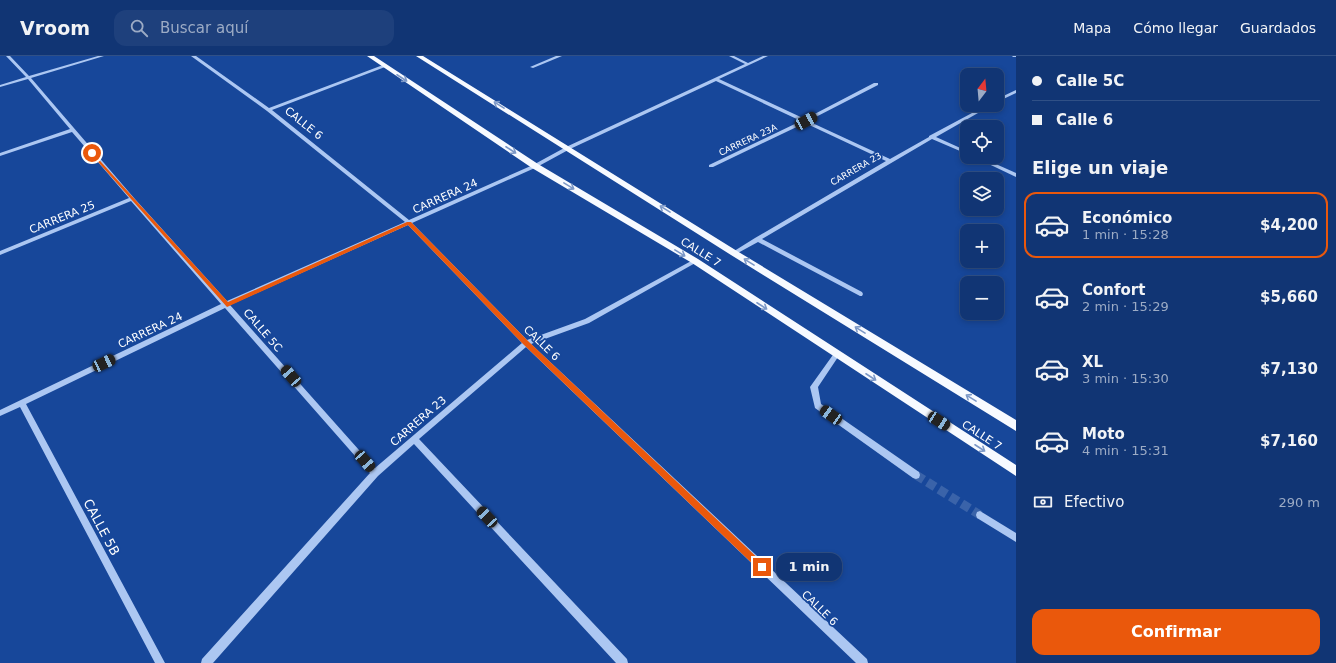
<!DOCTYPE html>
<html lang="es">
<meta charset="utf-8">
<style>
:root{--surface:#113574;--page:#1e407c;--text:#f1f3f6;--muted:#9cabc5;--line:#305086;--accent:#ea580c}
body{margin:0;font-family:"DejaVu Sans",sans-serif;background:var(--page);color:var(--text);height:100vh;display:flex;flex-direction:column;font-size:15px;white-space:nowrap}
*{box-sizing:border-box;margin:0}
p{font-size:13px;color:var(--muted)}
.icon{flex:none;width:22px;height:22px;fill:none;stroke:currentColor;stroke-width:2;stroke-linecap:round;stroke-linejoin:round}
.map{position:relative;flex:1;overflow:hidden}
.sheet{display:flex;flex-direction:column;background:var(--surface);width:320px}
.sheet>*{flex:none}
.hud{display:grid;align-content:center;height:88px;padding:0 16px;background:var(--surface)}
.needle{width:26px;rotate:16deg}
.buttons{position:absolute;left:960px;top:12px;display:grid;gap:8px}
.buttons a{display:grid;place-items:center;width:44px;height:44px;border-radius:8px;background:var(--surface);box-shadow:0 2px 6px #0003,0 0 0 1px var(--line);font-size:20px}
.end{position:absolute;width:18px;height:18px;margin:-9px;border:5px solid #ea580c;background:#fff;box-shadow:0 0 0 2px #fff}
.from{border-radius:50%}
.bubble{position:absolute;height:28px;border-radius:12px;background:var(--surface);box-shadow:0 2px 6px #0003,0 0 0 1px var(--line);font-size:13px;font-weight:700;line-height:28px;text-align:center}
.car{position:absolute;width:12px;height:24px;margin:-12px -6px;border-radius:5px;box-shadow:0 0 3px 1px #0007;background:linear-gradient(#222 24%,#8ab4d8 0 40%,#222 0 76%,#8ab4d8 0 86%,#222 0)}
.hud b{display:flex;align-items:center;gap:14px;height:38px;font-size:15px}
.hud b+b{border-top:1px solid var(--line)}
.hud i{width:10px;height:10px;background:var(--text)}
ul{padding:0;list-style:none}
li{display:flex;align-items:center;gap:12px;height:66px;margin:0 8px 6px;padding:0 8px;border:2px solid transparent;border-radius:12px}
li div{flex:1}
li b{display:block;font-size:15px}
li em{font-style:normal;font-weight:700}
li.active{border-color:var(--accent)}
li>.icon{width:36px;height:36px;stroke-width:1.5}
h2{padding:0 16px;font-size:18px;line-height:48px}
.pay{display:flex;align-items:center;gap:10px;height:44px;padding:0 16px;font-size:15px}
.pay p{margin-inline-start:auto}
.action{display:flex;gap:8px;margin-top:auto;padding:8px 16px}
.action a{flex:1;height:46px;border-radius:12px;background:var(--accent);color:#fff;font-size:16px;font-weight:700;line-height:46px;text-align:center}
header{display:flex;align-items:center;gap:24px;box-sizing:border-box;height:56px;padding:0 20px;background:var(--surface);border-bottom:1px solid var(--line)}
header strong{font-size:19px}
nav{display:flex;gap:22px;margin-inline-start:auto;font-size:14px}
.search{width:280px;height:36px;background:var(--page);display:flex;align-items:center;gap:10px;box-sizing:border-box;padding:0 14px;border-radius:12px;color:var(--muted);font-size:15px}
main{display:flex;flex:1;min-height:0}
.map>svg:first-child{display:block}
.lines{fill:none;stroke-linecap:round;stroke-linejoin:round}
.minor-tunnel{stroke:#3a63a9;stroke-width:9;stroke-dasharray:9 4.5;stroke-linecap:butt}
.minor{fill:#acc7f2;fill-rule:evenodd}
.major{fill:#f7faff;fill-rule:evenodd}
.oneway{stroke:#7c98c7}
.route{fill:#ea580c}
.labels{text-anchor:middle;stroke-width:3.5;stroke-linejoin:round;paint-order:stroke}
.far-street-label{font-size:9px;fill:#fff;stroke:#17479a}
.street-label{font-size:11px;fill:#fff;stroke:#17479a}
.near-street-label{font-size:13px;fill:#fff;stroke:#17479a}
</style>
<header>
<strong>Vroom</strong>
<div class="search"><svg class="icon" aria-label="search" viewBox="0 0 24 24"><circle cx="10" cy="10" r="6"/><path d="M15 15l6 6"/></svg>Buscar aquí</div>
<nav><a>Mapa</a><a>Cómo llegar</a><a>Guardados</a></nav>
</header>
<main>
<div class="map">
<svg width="1016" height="607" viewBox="0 0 1016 607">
<rect width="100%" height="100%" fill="#17479a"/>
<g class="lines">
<!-- minor-tunnel -->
<polyline class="minor-tunnel" points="916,419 980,459"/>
<!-- minor -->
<g class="minor">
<path d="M 6,0 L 10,0 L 29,20 L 98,0 L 104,0 L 31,22 L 134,142 L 227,245 L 405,166 L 267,55 L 191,0 L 196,0 L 269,52 L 383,9 L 385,9 L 385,11 L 272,54 L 409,164 L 533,109 L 566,91 L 745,8 L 729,0 L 734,0 L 748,7 L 763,0 L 768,0 L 719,23 L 805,63 L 874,27 L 878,27 L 878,29 L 808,65 L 890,103 L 929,81 L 929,80 L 987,49 L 992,49 L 936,81 L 967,95 L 967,98 L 932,83 L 762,183 L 862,236 L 863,238 L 862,240 L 860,240 L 758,186 L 736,198 L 732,198 L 731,197 L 755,182 L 886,105 L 805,67 L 713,111 L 709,111 L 709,109 L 801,65 L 716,25 L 570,93 L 537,111 L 412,167 L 527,284 L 585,263 L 693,204 L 697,204 L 698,205 L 697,206 L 589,267 L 531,288 L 867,603 L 868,607 L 856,607 L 526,291 L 419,383 L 627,603 L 628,607 L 616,607 L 414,388 L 378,420 L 213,607 L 201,607 L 202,603 L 370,417 L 225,252 L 26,348 L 165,607 L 155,607 L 20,351 L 0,360 L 0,354 L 221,248 L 131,145 L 0,199 L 0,195 L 129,142 L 72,76 L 0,100 L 0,97 L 70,73 L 28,23 L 0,31 L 0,29 L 26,21 ZM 408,169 L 522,287 L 375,412 L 230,249 Z"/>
<polygon points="556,0 562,0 533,12 530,11"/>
<polygon points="1012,0 1016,0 1016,1 1013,1"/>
<polygon points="1016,34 1016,37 997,46 997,43"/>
<polygon points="974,101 980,101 1016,117 1016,121"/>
<polygon points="837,295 839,296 840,298 818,331 821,348 919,416 920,419 919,422 916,423 913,422 815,352 810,331 835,296"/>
<polygon points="980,455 1016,477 1016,486 977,462 976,459 977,456"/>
</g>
<!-- major -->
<g class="major">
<polygon points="367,0 374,0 538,108 698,203 1016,409 1016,420 692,207 532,112"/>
<polygon points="416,0 423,0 737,195 1016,364 1016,375 731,199"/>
</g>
</g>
<!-- one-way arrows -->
<defs><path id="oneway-shaft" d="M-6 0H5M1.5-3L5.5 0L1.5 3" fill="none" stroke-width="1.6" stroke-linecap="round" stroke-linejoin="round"/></defs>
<g class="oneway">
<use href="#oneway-shaft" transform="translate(402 22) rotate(33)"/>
<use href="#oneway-shaft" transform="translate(499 49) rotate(-148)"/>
<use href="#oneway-shaft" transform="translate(511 94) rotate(33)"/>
<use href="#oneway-shaft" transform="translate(569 130) rotate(31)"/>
<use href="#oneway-shaft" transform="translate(665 153) rotate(-148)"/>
<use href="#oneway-shaft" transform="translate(680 197) rotate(31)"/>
<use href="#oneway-shaft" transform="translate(749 206) rotate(-148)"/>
<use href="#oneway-shaft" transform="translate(762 250) rotate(33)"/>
<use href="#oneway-shaft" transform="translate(860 274) rotate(-148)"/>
<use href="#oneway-shaft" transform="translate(871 321) rotate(33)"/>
<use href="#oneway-shaft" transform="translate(971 342) rotate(-148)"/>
<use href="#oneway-shaft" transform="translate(980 392) rotate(33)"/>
</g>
<!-- route -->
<polygon class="route" points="92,96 228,246 407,166 411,166 528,285 764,508 766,511 764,514 762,515 759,514 523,288 408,169 227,251 91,98"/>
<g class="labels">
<!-- far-street labels -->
<g class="far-street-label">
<text transform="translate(748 84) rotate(-25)" y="3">CARRERA 23A</text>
<text transform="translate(856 113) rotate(-30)" y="3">CARRERA 23</text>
</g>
<!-- street labels -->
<g class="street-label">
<text transform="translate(304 67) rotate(39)" y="4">CALLE 6</text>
<text transform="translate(445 140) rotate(-24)" y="4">CARRERA 24</text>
<text transform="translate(62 161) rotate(-22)" y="4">CARRERA 25</text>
<text transform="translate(701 196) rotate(32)" y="4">CALLE 7</text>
<text transform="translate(150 274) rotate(-25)" y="4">CARRERA 24</text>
<text transform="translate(263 274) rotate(49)" y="4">CALLE 5C</text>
<text transform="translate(542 287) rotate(44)" y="4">CALLE 6</text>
<text transform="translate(418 365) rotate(-41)" y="4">CARRERA 23</text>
<text transform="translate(982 379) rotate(33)" y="4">CALLE 7</text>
<text transform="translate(820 552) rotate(44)" y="4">CALLE 6</text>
</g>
<!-- near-street labels -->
<g class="near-street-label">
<text transform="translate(102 471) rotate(62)" y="5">CALLE 5B</text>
</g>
</g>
</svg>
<div class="buttons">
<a><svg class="needle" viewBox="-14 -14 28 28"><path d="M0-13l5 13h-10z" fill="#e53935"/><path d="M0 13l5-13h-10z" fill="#9cabc5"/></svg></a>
<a><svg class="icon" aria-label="locate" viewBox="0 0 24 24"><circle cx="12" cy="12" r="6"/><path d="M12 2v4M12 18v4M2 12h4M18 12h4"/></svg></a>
<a><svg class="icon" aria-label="layers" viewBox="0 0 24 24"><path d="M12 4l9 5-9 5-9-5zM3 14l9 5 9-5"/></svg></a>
<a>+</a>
<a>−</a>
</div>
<i class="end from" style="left:92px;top:97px"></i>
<i class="end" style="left:762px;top:511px"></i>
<div class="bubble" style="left:776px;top:497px;width:66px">1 min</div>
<i class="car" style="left:806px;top:65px;rotate:62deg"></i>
<i class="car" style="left:104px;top:307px;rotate:65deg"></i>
<i class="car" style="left:291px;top:320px;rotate:319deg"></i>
<i class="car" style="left:831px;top:359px;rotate:305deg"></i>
<i class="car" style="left:939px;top:365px;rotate:123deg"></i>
<i class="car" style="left:365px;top:405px;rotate:139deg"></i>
<i class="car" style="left:487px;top:461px;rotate:317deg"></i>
</div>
<section class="sheet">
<div class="hud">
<b><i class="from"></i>Calle 5C</b>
<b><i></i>Calle 6</b>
</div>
<h2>Elige un viaje</h2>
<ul>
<li class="active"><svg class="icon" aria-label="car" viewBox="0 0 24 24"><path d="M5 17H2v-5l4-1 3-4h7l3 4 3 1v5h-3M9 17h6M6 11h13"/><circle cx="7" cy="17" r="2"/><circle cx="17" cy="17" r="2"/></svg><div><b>Económico</b><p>1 min · 15:28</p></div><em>$4,200</em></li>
<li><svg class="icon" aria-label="car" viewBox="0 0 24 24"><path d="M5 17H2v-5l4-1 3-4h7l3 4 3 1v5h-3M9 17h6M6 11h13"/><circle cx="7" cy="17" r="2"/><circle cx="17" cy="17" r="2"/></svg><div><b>Confort</b><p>2 min · 15:29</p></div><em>$5,660</em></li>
<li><svg class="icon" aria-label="car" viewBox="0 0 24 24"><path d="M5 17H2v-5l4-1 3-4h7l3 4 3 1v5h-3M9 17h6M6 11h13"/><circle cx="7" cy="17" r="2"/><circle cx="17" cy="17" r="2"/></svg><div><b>XL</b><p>3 min · 15:30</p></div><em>$7,130</em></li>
<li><svg class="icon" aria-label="car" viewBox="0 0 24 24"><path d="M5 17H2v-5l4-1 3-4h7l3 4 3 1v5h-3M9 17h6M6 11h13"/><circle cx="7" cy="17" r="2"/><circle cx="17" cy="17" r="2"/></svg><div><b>Moto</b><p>4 min · 15:31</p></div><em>$7,160</em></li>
</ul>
<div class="pay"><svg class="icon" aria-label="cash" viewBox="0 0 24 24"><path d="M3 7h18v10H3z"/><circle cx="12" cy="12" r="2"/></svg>Efectivo<p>290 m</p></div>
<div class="action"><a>Confirmar</a></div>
</section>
</main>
